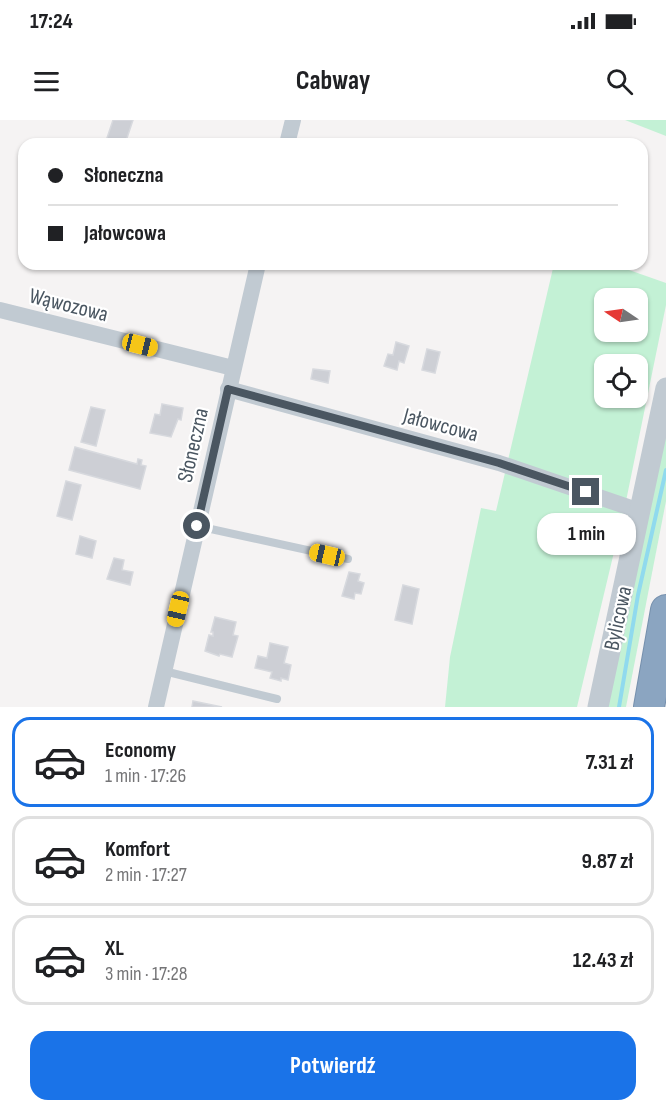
<!DOCTYPE html>
<html lang="pl">
<meta charset="utf-8">
<style>
:root{--surface:#fff;--page:#f6f6f6;--text:#202124;--muted:#757577;--line:#e0e0e0;--accent:#1a73e8}
body{margin:0;font-family:"Sofia Sans Condensed",sans-serif;background:var(--page);color:var(--text);height:100vh;display:flex;flex-direction:column;font-size:22px;white-space:nowrap}
*{box-sizing:border-box;margin:0}
p{font-size:20px;color:var(--muted)}
.icon{flex:none;width:33px;height:33px;fill:none;stroke:currentColor;stroke-width:2;stroke-linecap:round;stroke-linejoin:round}
.map{position:relative;height:587px;overflow:hidden}
.details{display:flex;flex-direction:column;background:var(--surface);flex:1}
.details>*{flex:none}
.hud{position:absolute;left:18px;top:18px;width:630px;height:132px;border-radius:18px;box-shadow:0 2px 4px #0004;display:grid;align-content:center;height:132px;padding:0 30px;background:var(--surface)}
.needle{width:39px;rotate:283deg}
.fabs{position:absolute;left:594px;top:168px;display:grid;gap:12px}
.fabs a{display:grid;place-items:center;width:54px;height:54px;border-radius:12px;background:var(--surface);box-shadow:0 2px 4px #0004;font-size:30px}
.end{position:absolute;width:27px;height:27px;margin:-14px;border:8px solid #4a5661;background:#fff;box-shadow:0 0 0 3px #fff}
.from{border-radius:50%}
.bubble{position:absolute;height:42px;border-radius:18px;background:var(--surface);box-shadow:0 2px 4px #0004;font-size:20px;font-weight:700;line-height:42px;text-align:center}
.car{position:absolute;width:18px;height:36px;margin:-18px -9px;border-radius:8px;box-shadow:0 0 4px 2px #0007;background:linear-gradient(#f5c518 24%,#345 0 40%,#f5c518 0 76%,#345 0 86%,#f5c518 0)}
.hud b{display:flex;align-items:center;gap:21px;height:57px;font-size:22px}
.hud b+b{border-top:2px solid var(--line)}
.hud i{width:15px;height:15px;background:var(--text)}
ul{padding:10px 0 0;list-style:none}
li{display:flex;align-items:center;gap:18px;height:90px;margin:0 12px 9px;padding:0 18px;border:3px solid var(--line);border-radius:18px}
li div{flex:1}
li b{display:block;font-size:22px}
li em{font-style:normal;font-weight:700}
li.current{border-color:var(--accent)}
li>.icon{width:54px;height:54px;stroke-width:1.5}
.primary-button{display:flex;gap:12px;margin-top:auto;padding:12px 30px}
.primary-button a{flex:1;height:69px;border-radius:18px;background:var(--accent);color:#fff;font-size:24px;font-weight:700;line-height:69px;text-align:center}
.status{display:flex;justify-content:space-between;align-items:center;height:42px;padding:0 30px;background:var(--surface);direction:ltr}
.status svg{height:16px;fill:currentColor}
header{display:flex;justify-content:space-between;align-items:center;height:78px;padding:0 30px;background:var(--surface);font-size:27px;font-weight:700}
.map>svg:first-child{display:block}
.green{fill:#c3f1d5;fill-rule:evenodd}
.lines{fill:none;stroke-linecap:round;stroke-linejoin:round}
.stream{stroke:#90daee;stroke-width:4}
.building{fill:#cdcfd5;stroke:#d7d9de;stroke-width:1.5}
.motorway-casing{stroke:#7690ad;stroke-width:32}
.service{stroke:#c1cad2;stroke-width:8}
.minor{stroke:#c1cad2;stroke-width:16}
.tertiary{stroke:#c1cad2;stroke-width:21}
.motorway{stroke:#8ba5c1;stroke-width:30}
.route{stroke:#4a5661;stroke-width:8}
.labels{text-anchor:middle;stroke-width:4.5;stroke-linejoin:round;paint-order:stroke}
.street-label{font-size:22px;fill:#4a5661;stroke:#fff}
</style>
<div class="status"><b>17:24</b><svg viewBox="0 0 49 12"><path d="M0 12V9h3v3zM5 12V6h3v6zM10 12V3h3v9zM15 12V0h3v12zM26 1h20v11H26zM47 4h2v5h-2z"/></svg></div>
<header><svg class="icon" aria-label="menu" viewBox="0 0 24 24"><path d="M4 6h16M4 12h16M4 18h16"/></svg>Cabway<svg class="icon" aria-label="search" viewBox="0 0 24 24"><circle cx="10" cy="10" r="6"/><path d="M15 15l6 6"/></svg></header>
<div class="map">
<svg width="666" height="587" viewBox="0 0 666 587">
<rect width="100%" height="100%" fill="#f5f3f3"/>
<!-- green -->
<g class="green">
<polygon points="625,0 666,0 666,16"/>
<path d="M 554,144 L 612,144 L 666,163 L 666,185 L 625,386 L 577,587 L 445,587 L 450,537 L 481,388 L 496,391 ZM 604,178 L 638,178 L 638,212 L 604,212 ZM 604,244 L 638,244 L 638,278 L 604,278 Z"/>
<polygon points="666,306 666,381 626,587 607,587"/>
</g>
<g class="lines">
<!-- stream -->
<polyline class="stream" points="619,587 638,475 666,350"/>
</g>
<!-- building -->
<g class="building">
<polygon points="113,0 133,0 125,24 105,24"/>
<polygon points="396,222 409,226 404,243 399,241 397,250 384,246 388,234 393,235"/>
<polygon points="427,229 440,232 435,253 422,250"/>
<polygon points="313,249 330,251 328,263 311,259"/>
<polygon points="162,284 183,288 181,300 178,299 171,317 150,313 155,294 160,295"/>
<polygon points="91,287 105,290 96,326 81,322"/>
<polygon points="75,327 137,344 138,339 142,340 141,345 146,346 140,369 69,350"/>
<polygon points="66,361 81,365 72,400 57,396"/>
<polygon points="80,416 96,421 92,438 76,434"/>
<polygon points="114,438 124,440 122,450 133,452 130,465 107,459"/>
<polygon points="349,452 360,454 358,461 364,463 361,474 355,473 354,479 342,476"/>
<polygon points="403,465 419,469 412,504 395,500"/>
<polygon points="215,497 236,502 233,515 238,516 232,537 220,534 219,536 205,531 209,515 213,516 213,512 211,512"/>
<polygon points="270,523 288,527 284,543 291,545 288,560 281,558 281,561 270,558 272,552 255,548 258,536 267,538"/>
<polygon points="193,581 222,587 192,587"/>
</g>
<g class="lines">
<defs>
<polyline id="motorway" points="649,587 666,490"/>
</defs>
<!-- motorway casing -->
<use href="#motorway" class="motorway-casing"/>
<!-- service -->
<g class="service">
<polyline points="197,406 348,439"/>
<polyline points="164,551 277,579"/>
</g>
<!-- minor -->
<g class="minor">
<polyline points="287,24 293,0"/>
<polyline points="0,190 233,248"/>
<polyline points="228,269 499,343 640,391"/>
<polyline points="156,587 258,144"/>
</g>
<!-- tertiary -->
<polyline class="tertiary" points="598,587 666,268"/>
<!-- motorway -->
<use href="#motorway" class="motorway"/>
</g>
<g class="lines">
<!-- route -->
<polyline class="route" points="197,406 228,269 499,343 586,372"/>
</g>
<g class="labels">
<!-- street labels -->
<g class="street-label">
<text transform="translate(69 184) rotate(14)" y="8">Wąwozowa</text>
<text transform="translate(441 304) rotate(15)" y="8">Jałowcowa</text>
<text transform="translate(192 325) rotate(-77)" y="8">Słoneczna</text>
<text transform="translate(617 498) rotate(-78)" y="8">Bylicowa</text>
</g>
</g>
</svg>
<div class="fabs">
<a><svg class="needle" viewBox="-14 -14 28 28"><path d="M0-13l5 13h-10z" fill="#e53935"/><path d="M0 13l5-13h-10z" fill="#757577"/></svg></a>
<a><svg class="icon" aria-label="locate" viewBox="0 0 24 24"><circle cx="12" cy="12" r="6"/><path d="M12 2v4M12 18v4M2 12h4M18 12h4"/></svg></a>
</div>
<i class="end from" style="left:197px;top:406px"></i>
<i class="end" style="left:586px;top:372px"></i>
<div class="bubble" style="left:537px;top:393px;width:99px">1 min</div>
<i class="car" style="left:140px;top:225px;rotate:104deg"></i>
<i class="car" style="left:327px;top:435px;rotate:283deg"></i>
<i class="car" style="left:178px;top:489px;rotate:193deg"></i>
<div class="hud">
<b><i class="from"></i>Słoneczna</b>
<b><i></i>Jałowcowa</b>
</div>
</div>
<section class="details">
<ul>
<li class="current"><svg class="icon" aria-label="car" viewBox="0 0 24 24"><path d="M5 17H2v-5l4-1 3-4h7l3 4 3 1v5h-3M9 17h6M6 11h13"/><circle cx="7" cy="17" r="2"/><circle cx="17" cy="17" r="2"/></svg><div><b>Economy</b><p>1 min · 17:26</p></div><em>7.31 zł</em></li>
<li><svg class="icon" aria-label="car" viewBox="0 0 24 24"><path d="M5 17H2v-5l4-1 3-4h7l3 4 3 1v5h-3M9 17h6M6 11h13"/><circle cx="7" cy="17" r="2"/><circle cx="17" cy="17" r="2"/></svg><div><b>Komfort</b><p>2 min · 17:27</p></div><em>9.87 zł</em></li>
<li><svg class="icon" aria-label="car" viewBox="0 0 24 24"><path d="M5 17H2v-5l4-1 3-4h7l3 4 3 1v5h-3M9 17h6M6 11h13"/><circle cx="7" cy="17" r="2"/><circle cx="17" cy="17" r="2"/></svg><div><b>XL</b><p>3 min · 17:28</p></div><em>12.43 zł</em></li>
</ul>
<div class="primary-button"><a>Potwierdź</a></div>
</section>
